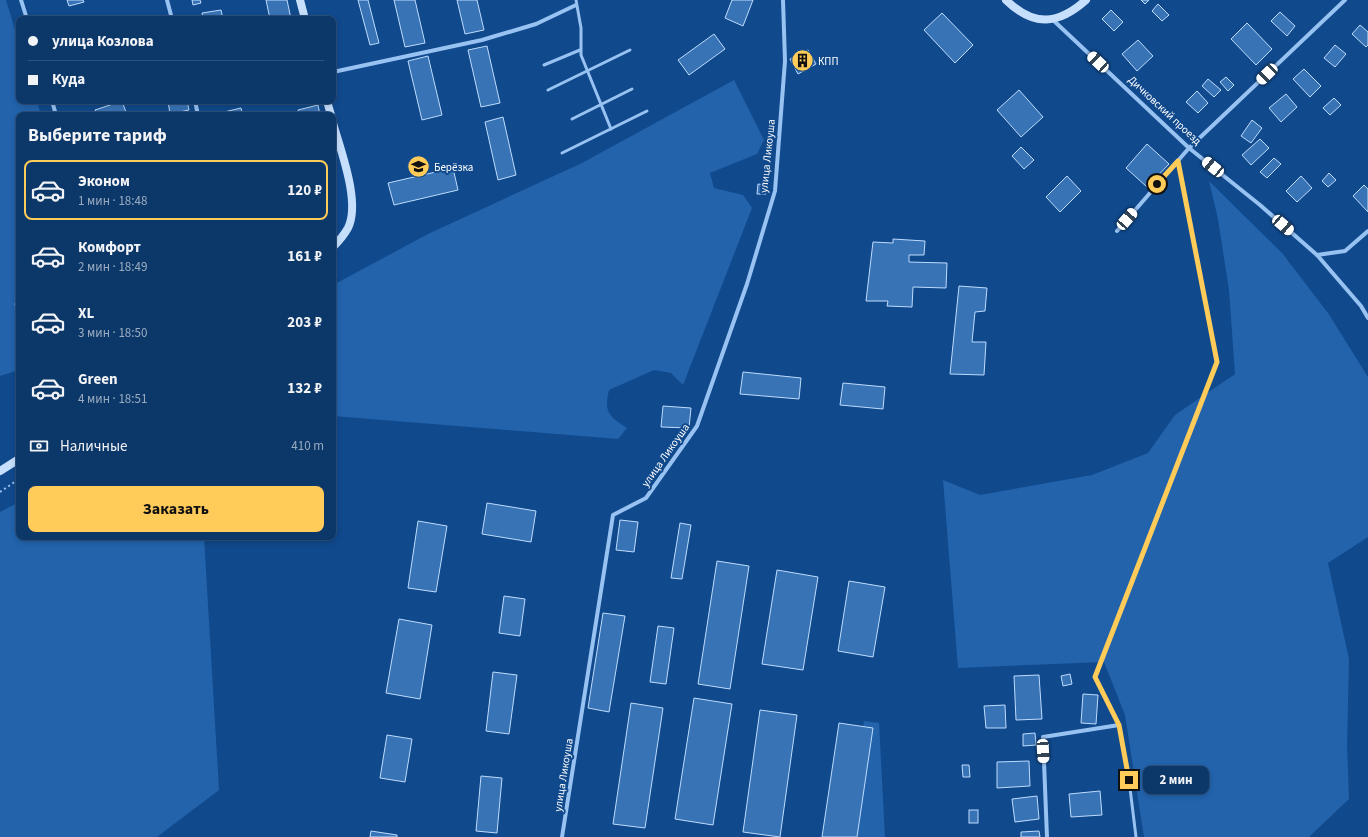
<!DOCTYPE html>
<html lang="ru">
<meta charset="utf-8">
<style>
:root{--surface:#0c3769;--page:#153f6f;--text:#f1f3f6;--muted:#9aacc0;--line:#2c517d;--accent:#ffcb59}
body{margin:0;font-family:"Source Sans 3",sans-serif;background:var(--page);color:var(--text);height:100vh;display:flex;flex-direction:column;font-size:15px;white-space:nowrap}
*{box-sizing:border-box;margin:0}
p{font-size:13px;color:var(--muted)}
.icon{flex:none;width:22px;height:22px;fill:none;stroke:currentColor;stroke-width:2;stroke-linecap:round;stroke-linejoin:round}
.map{position:relative;flex:1;overflow:hidden}
.drawer{position:absolute;left:16px;top:112px;width:320px;height:428px;display:flex;flex-direction:column;background:var(--surface);border-radius:8px;box-shadow:0 2px 6px #0003,0 0 0 1px var(--line)}
.drawer>*{flex:none}
.banner{position:absolute;left:16px;top:16px;width:320px;height:88px;border-radius:8px;box-shadow:0 2px 6px #0003,0 0 0 1px var(--line);display:grid;align-content:center;height:88px;padding:0 12px;background:var(--surface)}
.end{position:absolute;width:18px;height:18px;margin:-9px;border:5px solid #ffcb59;background:#111;box-shadow:0 0 0 2px #111}
.from{border-radius:50%}
.bubble{position:absolute;height:28px;border-radius:8px;background:var(--surface);box-shadow:0 2px 6px #0003,0 0 0 1px var(--line);font-size:13px;font-weight:700;line-height:28px;text-align:center}
.car{position:absolute;width:12px;height:24px;margin:-12px -6px;border-radius:5px;box-shadow:0 0 3px 1px #0007;background:linear-gradient(#fff 24%,#345 0 40%,#fff 0 76%,#345 0 86%,#fff 0)}
.banner b{display:flex;align-items:center;gap:14px;height:38px;font-size:15px}
.banner b+b{border-top:1px solid var(--line)}
.banner i{width:10px;height:10px;background:var(--text)}
ul{padding:0;list-style:none}
li{display:flex;align-items:center;gap:12px;height:60px;margin:0 8px 6px;padding:0 4px;border:2px solid transparent;border-radius:8px}
li div{flex:1}
li b{display:block;font-size:15px}
li em{font-style:normal;font-weight:700}
li.current{border-color:var(--accent)}
li>.icon{width:36px;height:36px;stroke-width:1.5}
h2{padding:0 12px;font-size:18px;line-height:48px}
.pay{display:flex;align-items:center;gap:10px;height:44px;padding:0 12px;font-size:15px}
.pay p{margin-inline-start:auto}
.action{display:flex;gap:8px;margin-top:auto;padding:8px 12px}
.action a{flex:1;height:46px;border-radius:8px;background:var(--accent);color:#111;font-size:16px;font-weight:700;line-height:46px;text-align:center}
.map>svg:first-child{display:block}
.green{fill:#2263ac}
.building{fill:#3873b6;stroke:#bedcfd}
.lines{fill:none;stroke-linecap:round;stroke-linejoin:round}
.path{stroke:#97c2f2;stroke-width:2;stroke-dasharray:2 3;stroke-linecap:butt}
.lane{stroke:#97c2f2;stroke-width:3}
.street{stroke:#97c2f2;stroke-width:4}
.secondary{stroke:#c6dffc;stroke-width:8}
.route{stroke:#ffcb59;stroke-width:5}
.labels{text-anchor:middle;stroke-width:4;stroke-linejoin:round;paint-order:stroke}
.poi-label{font-size:11px;fill:#fff;stroke:#10498c;text-anchor:start}
.street-label{font-size:11px;fill:#fff;stroke:#10498c}
</style>
<div class="map">
<svg width="1368" height="837" viewBox="0 0 1368 837">
<rect width="100%" height="100%" fill="#10498c"/>
<!-- green -->
<g class="green">
<polygon points="0,0 6,0 19,43 19,101 37,101 41,115 19,115 19,370 0,376"/>
<path d="M 734,80 L 764,140 L 757,154 L 710,173 L 714,188 L 743,195 L 752,208 L 683,385 L 671,373 L 654,370 L 609,390 C 604,412 608,416 627,428 L 618,439 L 333,416 L 333,285 L 428,234 L 582,163 Z"/>
<polygon points="1209,181 1282,253 1328,313 1368,377 1368,537 1328,563 1349,659 1347,746 1349,799 1309,837 1144,837 1125,715 1104,662 958,668 943,480 980,495 1092,475 1148,453 1175,415 1235,374 1229,290 1218,219"/>
<polygon points="19,502 19,537 204,537 219,790 157,837 0,837 0,512"/>
<polygon points="864,721 879,723 885,837 858,837 853,799"/>
</g>
<!-- building -->
<g class="building">
<polygon points="67,0 83,0 84,2 69,6"/>
<polygon points="192,0 200,0 201,3 193,5"/>
<polygon points="266,0 287,0 291,19 270,19"/>
<polygon points="358,0 368,0 379,43 370,45"/>
<polygon points="394,0 415,0 425,43 405,47"/>
<polygon points="457,0 477,0 484,30 465,34"/>
<polygon points="732,0 753,0 743,26 725,18"/>
<polygon points="1141,0 1149,0 1145,4"/>
<polygon points="1158,4 1169,15 1162,21 1152,11"/>
<polygon points="221,10 223,19 203,19 202,13"/>
<polygon points="1111,10 1123,22 1114,31 1102,19"/>
<polygon points="1280,12 1295,26 1287,36 1271,21"/>
<polygon points="942,13 973,45 955,63 924,30"/>
<polygon points="1247,23 1272,49 1256,65 1231,39"/>
<polygon points="1360,25 1368,32 1368,45 1366,47 1352,34"/>
<polygon points="714,34 725,49 689,75 678,60"/>
<polygon points="1138,40 1153,56 1137,71 1122,54"/>
<polygon points="1335,45 1346,54 1335,67 1324,58"/>
<polygon points="487,46 500,103 481,107 468,50"/>
<polygon points="808,50 816,64 798,74 790,59"/>
<polygon points="428,56 442,115 422,120 408,61"/>
<polygon points="1304,69 1321,86 1310,97 1293,79"/>
<polygon points="1226,77 1234,85 1228,91 1220,82"/>
<polygon points="1208,79 1221,90 1214,97 1202,86"/>
<polygon points="1019,90 1043,117 1021,137 997,110"/>
<polygon points="1197,91 1208,103 1198,113 1186,102"/>
<polygon points="1286,94 1297,107 1281,122 1269,108"/>
<polygon points="1334,98 1341,105 1330,115 1323,108"/>
<polygon points="122,101 127,115 97,115 95,110"/>
<polygon points="168,101 187,101 189,110 170,114"/>
<polygon points="318,105 320,115 299,115 298,110"/>
<polygon points="241,108 243,115 225,115 224,112"/>
<polygon points="503,117 516,175 498,180 485,122"/>
<polygon points="1252,120 1262,128 1251,143 1241,136"/>
<polygon points="1260,139 1269,148 1251,165 1242,155"/>
<polygon points="1147,144 1169,164 1147,187 1126,168"/>
<polygon points="1021,147 1034,160 1024,169 1012,156"/>
<polygon points="1274,158 1281,164 1267,178 1260,172"/>
<polygon points="453,168 458,190 394,205 388,183"/>
<polygon points="1329,173 1336,180 1328,187 1322,181"/>
<polygon points="1067,176 1081,191 1060,212 1046,197"/>
<polygon points="1301,176 1312,188 1297,202 1286,191"/>
<polygon points="758,184 766,185 766,194 757,194"/>
<polygon points="1364,185 1368,189 1368,212 1353,196"/>
<polygon points="893,239 925,241 924,255 909,255 909,262 947,263 946,288 913,287 912,307 887,306 888,301 866,301 873,242 893,243"/>
<polygon points="959,286 987,288 985,311 975,312 972,342 986,342 984,375 950,374"/>
<polygon points="743,372 801,378 799,399 740,394"/>
<polygon points="843,383 885,387 883,409 840,405"/>
<polygon points="663,406 691,408 689,428 661,427"/>
<polygon points="487,503 536,511 531,542 482,534"/>
<polygon points="620,520 638,522 634,552 616,550"/>
<polygon points="418,521 447,526 436,592 408,588"/>
<polygon points="680,523 691,525 682,579 671,578"/>
<polygon points="717,561 749,566 730,689 698,684"/>
<polygon points="777,570 818,577 803,670 762,664"/>
<polygon points="849,581 885,587 873,657 838,651"/>
<polygon points="504,596 525,599 520,636 499,633"/>
<polygon points="603,613 625,616 609,712 588,708"/>
<polygon points="399,619 432,625 420,699 386,693"/>
<polygon points="658,626 674,628 666,684 650,682"/>
<polygon points="493,672 517,675 509,734 486,731"/>
<polygon points="1070,674 1072,684 1063,686 1061,676"/>
<polygon points="1039,675 1042,719 1016,720 1014,676"/>
<polygon points="1083,694 1098,695 1096,724 1081,723"/>
<polygon points="694,698 732,704 713,825 675,819"/>
<polygon points="631,703 663,708 645,828 613,824"/>
<polygon points="1005,705 1006,728 986,728 984,706"/>
<polygon points="760,710 797,715 780,837 743,832"/>
<polygon points="839,723 873,728 857,837 822,837"/>
<polygon points="1035,733 1036,745 1023,746 1023,734"/>
<polygon points="387,735 412,739 405,782 380,778"/>
<polygon points="1029,761 1030,786 997,788 997,762"/>
<polygon points="962,765 969,765 970,777 963,777"/>
<polygon points="481,776 502,778 497,833 476,831"/>
<polygon points="1100,791 1102,815 1071,817 1069,794"/>
<polygon points="1037,796 1039,819 1015,822 1012,799"/>
<rect x="969" y="810" width="9" height="13"/>
<polygon points="371,831 397,835 397,837 370,837"/>
<polygon points="1039,831 1040,837 1021,837 1021,832"/>
</g>
<g class="lines">
<!-- path -->
<polyline class="path" points="0,492 19,479"/>
<!-- lane -->
<g class="lane">
<polyline points="576,0 581,28 581,55 611,129"/>
<polyline points="544,65 580,50"/>
<polyline points="548,90 630,50"/>
<polyline points="572,119 632,89"/>
<polyline points="562,153 647,111"/>
<polyline points="16,304 19,315"/>
<polyline points="1136,837 1129,780 1119,725 1095,677 1217,362 1178,161"/>
</g>
<!-- street -->
<g class="street">
<polyline points="21,0 27,19"/>
<polyline points="167,0 172,19"/>
<polyline points="1053,20 1189,148 1260,205 1317,255 1361,306 1368,318"/>
<polyline points="333,72 482,40 536,24 576,5"/>
<polyline points="52,101 56,115"/>
<polyline points="195,101 198,115"/>
<polyline points="1117,231 1189,148 1345,0"/>
<polyline points="1317,255 1345,251 1368,231"/>
<polyline points="562,837 613,515 646,498 697,426 747,284 775,191 785,61 783,0"/>
<polyline points="1047,837 1043,737 1119,725"/>
</g>
<!-- secondary -->
<g class="secondary">
<polyline points="300,0 305,19"/>
<path d="M 1006,0 C 1034,27 1058,25 1086,0"/>
<polyline points="327,101 331,115"/>
<path d="M 333,123 C 340,149 361,202 348,228 C 344,235 339,241 333,247"/>
<polyline points="0,471 19,459"/>
</g>
</g>
<g class="lines">
<!-- route -->
<polyline class="route" points="1129,780 1119,725 1095,677 1217,362 1178,161 1157,184"/>
</g>
<!-- icons -->
<defs>
<symbol id="building-disc" viewBox="-11 -11 22 22"><circle r="9.5" fill="#ffcb59" stroke="#10498c"/><path d="M-4-6H4V6H1V3H-1V6H-4ZM-2.5-4.3h1.7v1.8h-1.7ZM.8-4.3h1.7v1.8H.8ZM-2.5-1h1.7V.8h-1.7ZM.8-1h1.7V.8H.8Z" fill="#111"/></symbol>
<symbol id="school-disc" viewBox="-11 -11 22 22"><circle r="9.5" fill="#ffcb59" stroke="#10498c"/><path d="M0-5L7-2L0 1L-7-2ZM-4 1L0 2.5L4 1V4Q0 6-4 4Z" fill="#111"/></symbol>
</defs>
<g fill-rule="evenodd">
<use href="#building-disc" x="790" y="48" width="25" height="25"/>
<use href="#school-disc" x="406" y="154" width="25" height="25"/>
</g>
<g class="labels">
<!-- poi labels -->
<g class="poi-label">
<text x="818" y="65">КПП</text>
<text x="434" y="171">Берёзка</text>
</g>
<!-- street labels -->
<g class="street-label">
<text transform="translate(1165 110) rotate(43)" y="4">Дичковский проезд</text>
<text transform="translate(767 156) rotate(-84)" y="4">улица Ликоуша</text>
<text transform="translate(665 455) rotate(-55)" y="4">улица Ликоуша</text>
<text transform="translate(563 775) rotate(-81)" y="4">улица Ликоуша</text>
</g>
</g>
</svg>
<i class="end from" style="left:1157px;top:184px"></i>
<i class="end" style="left:1129px;top:780px"></i>
<div class="bubble" style="left:1143px;top:766px;width:66px">2 мин</div>
<i class="car" style="left:1098px;top:62px;rotate:313deg"></i>
<i class="car" style="left:1267px;top:74px;rotate:226deg"></i>
<i class="car" style="left:1213px;top:167px;rotate:309deg"></i>
<i class="car" style="left:1127px;top:219px;rotate:41deg"></i>
<i class="car" style="left:1283px;top:225px;rotate:131deg"></i>
<i class="car" style="left:1043px;top:751px;rotate:177deg"></i>
<div class="banner">
<b><i class="from"></i>улица Козлова</b>
<b><i></i>Куда</b>
</div>
<section class="drawer">
<h2>Выберите тариф</h2>
<ul>
<li class="current"><svg class="icon" aria-label="car" viewBox="0 0 24 24"><path d="M5 17H2v-5l4-1 3-4h7l3 4 3 1v5h-3M9 17h6M6 11h13"/><circle cx="7" cy="17" r="2"/><circle cx="17" cy="17" r="2"/></svg><div><b>Эконом</b><p>1 мин · 18:48</p></div><em>120 ₽</em></li>
<li><svg class="icon" aria-label="car" viewBox="0 0 24 24"><path d="M5 17H2v-5l4-1 3-4h7l3 4 3 1v5h-3M9 17h6M6 11h13"/><circle cx="7" cy="17" r="2"/><circle cx="17" cy="17" r="2"/></svg><div><b>Комфорт</b><p>2 мин · 18:49</p></div><em>161 ₽</em></li>
<li><svg class="icon" aria-label="car" viewBox="0 0 24 24"><path d="M5 17H2v-5l4-1 3-4h7l3 4 3 1v5h-3M9 17h6M6 11h13"/><circle cx="7" cy="17" r="2"/><circle cx="17" cy="17" r="2"/></svg><div><b>XL</b><p>3 мин · 18:50</p></div><em>203 ₽</em></li>
<li><svg class="icon" aria-label="car" viewBox="0 0 24 24"><path d="M5 17H2v-5l4-1 3-4h7l3 4 3 1v5h-3M9 17h6M6 11h13"/><circle cx="7" cy="17" r="2"/><circle cx="17" cy="17" r="2"/></svg><div><b>Green</b><p>4 мин · 18:51</p></div><em>132 ₽</em></li>
</ul>
<div class="pay"><svg class="icon" aria-label="cash" viewBox="0 0 24 24"><path d="M3 7h18v10H3z"/><circle cx="12" cy="12" r="2"/></svg>Наличные<p>410 m</p></div>
<div class="action"><a>Заказать</a></div>
</section>
</div>
